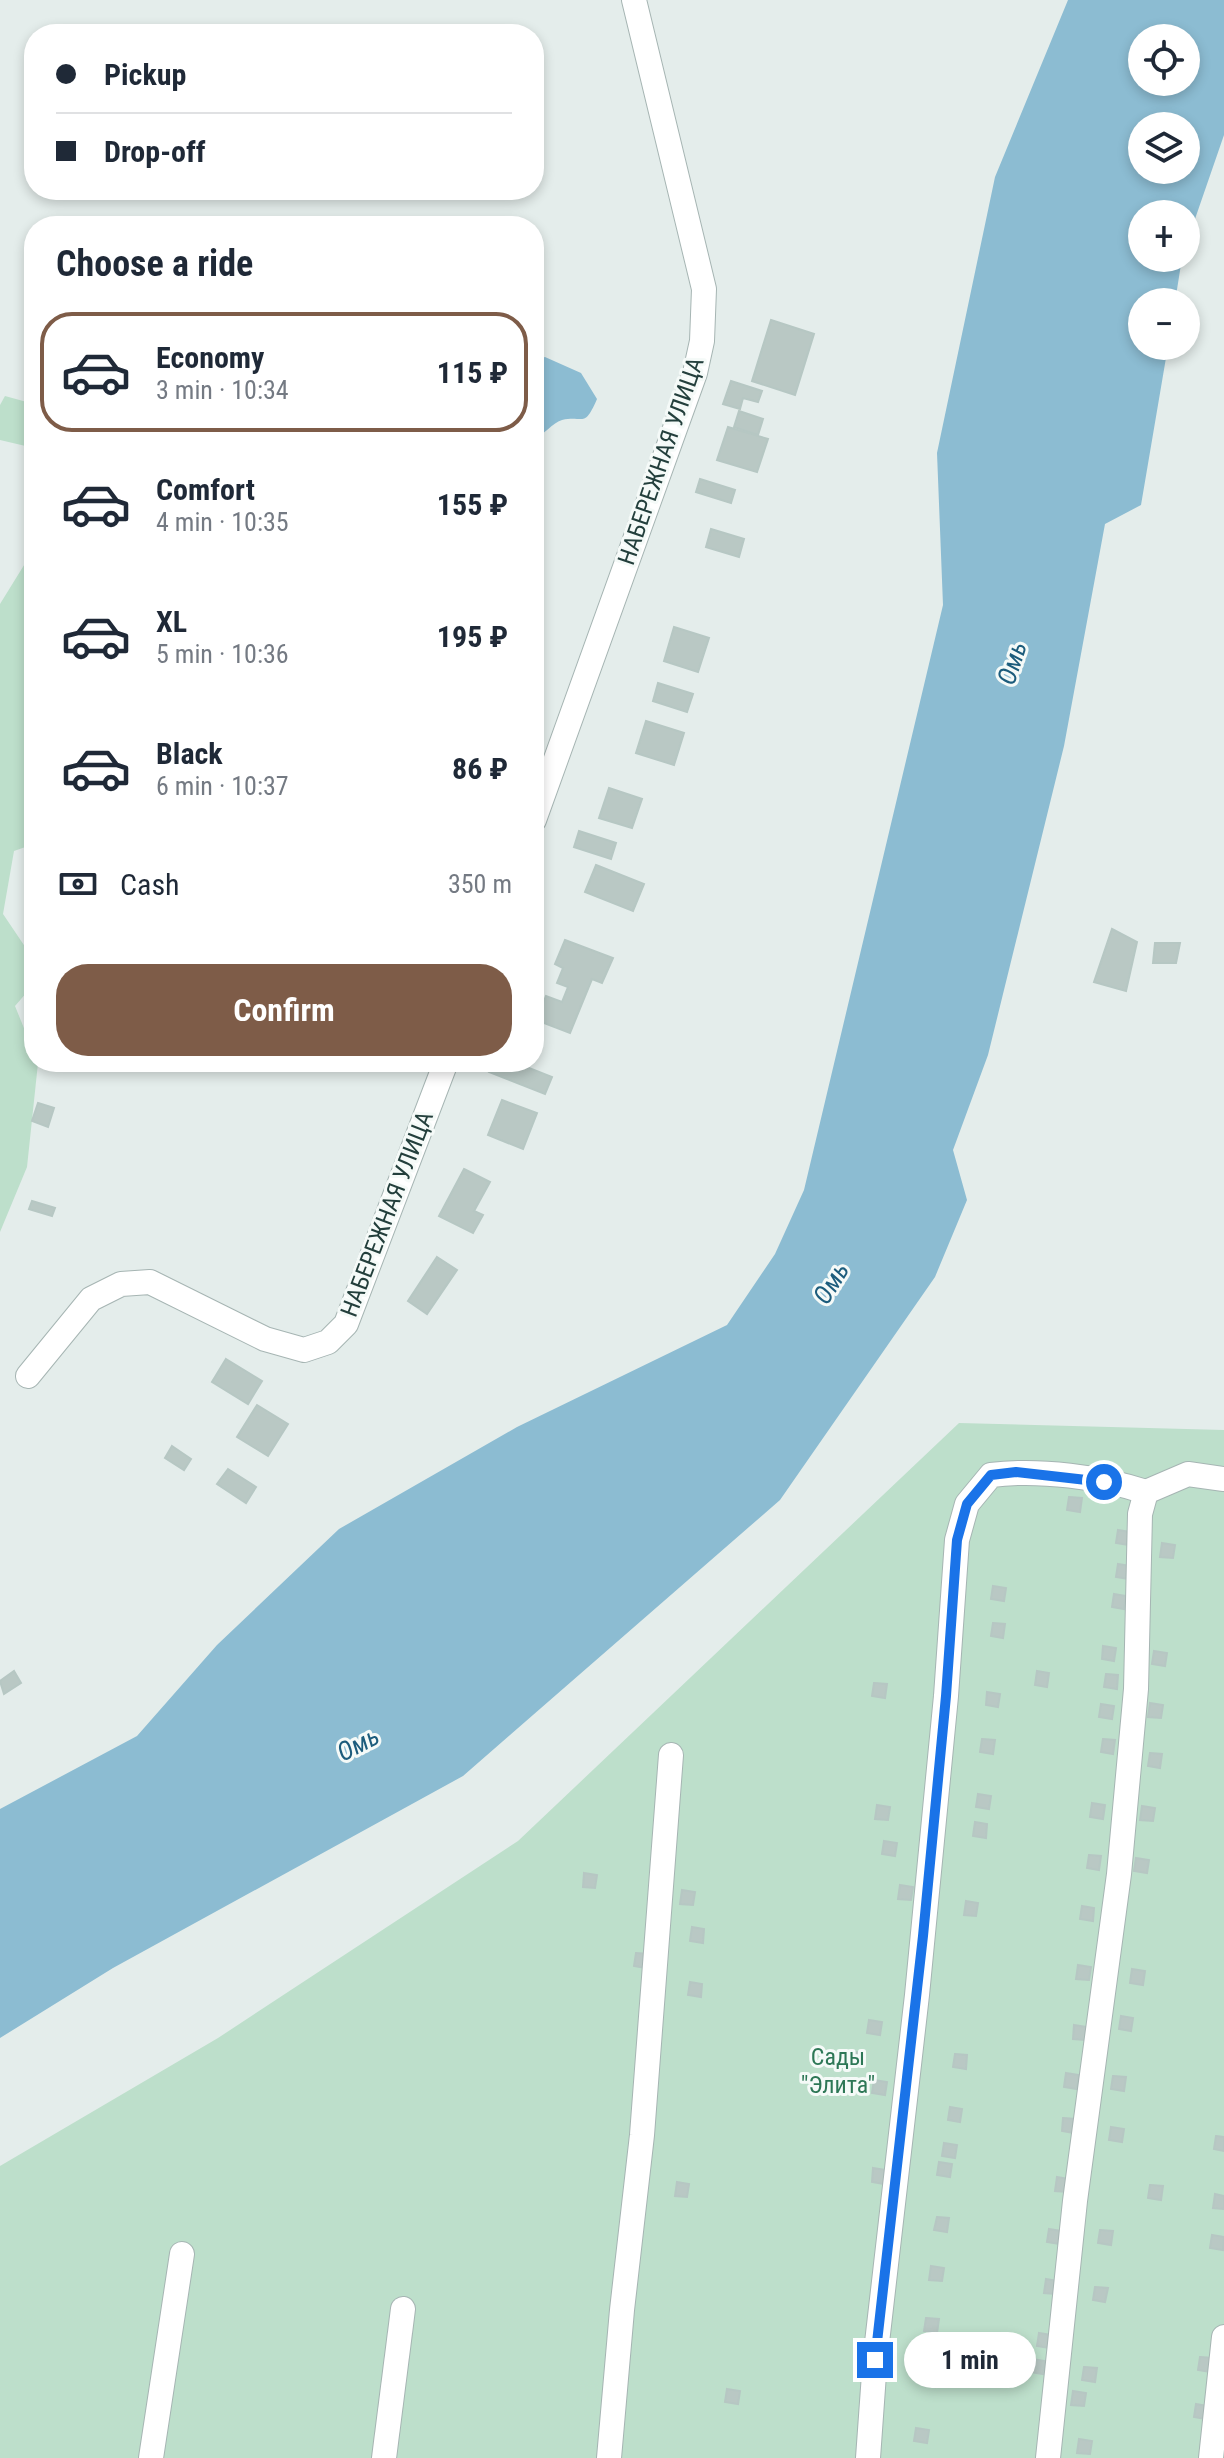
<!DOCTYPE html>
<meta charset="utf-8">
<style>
:root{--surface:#fff;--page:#f2f2f3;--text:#1f2937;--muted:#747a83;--line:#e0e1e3;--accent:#7e5c48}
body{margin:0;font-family:"Roboto Condensed",sans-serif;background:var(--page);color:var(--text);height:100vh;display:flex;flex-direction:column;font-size:30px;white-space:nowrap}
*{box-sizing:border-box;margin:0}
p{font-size:26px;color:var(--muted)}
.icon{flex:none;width:44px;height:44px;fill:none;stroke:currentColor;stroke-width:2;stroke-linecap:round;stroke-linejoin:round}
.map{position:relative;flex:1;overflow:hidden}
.side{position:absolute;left:24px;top:216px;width:520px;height:856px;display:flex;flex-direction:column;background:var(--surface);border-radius:32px;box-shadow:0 4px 12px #0003}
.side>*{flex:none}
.banner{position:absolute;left:24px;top:24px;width:520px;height:176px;border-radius:32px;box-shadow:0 4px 12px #0003;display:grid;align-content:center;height:176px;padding:0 32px;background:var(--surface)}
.buttons{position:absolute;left:1128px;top:24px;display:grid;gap:16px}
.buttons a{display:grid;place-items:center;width:72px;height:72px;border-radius:50%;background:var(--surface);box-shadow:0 4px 12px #0003;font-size:40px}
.end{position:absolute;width:36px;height:36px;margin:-18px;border:10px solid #1a73e8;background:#fff;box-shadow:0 0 0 4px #fff}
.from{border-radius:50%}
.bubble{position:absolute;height:56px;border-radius:28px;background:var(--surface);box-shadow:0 4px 12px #0003;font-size:26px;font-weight:700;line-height:56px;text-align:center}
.banner b{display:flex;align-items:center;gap:28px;height:76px;font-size:30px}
.banner b+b{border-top:2px solid var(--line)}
.banner i{width:20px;height:20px;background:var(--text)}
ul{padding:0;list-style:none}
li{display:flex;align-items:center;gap:24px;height:120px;margin:0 16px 12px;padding:0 16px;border:4px solid transparent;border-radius:32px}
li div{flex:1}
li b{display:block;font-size:30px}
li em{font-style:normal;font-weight:700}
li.active{border-color:var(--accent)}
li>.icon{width:72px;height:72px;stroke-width:1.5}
h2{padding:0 32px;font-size:36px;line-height:96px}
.pay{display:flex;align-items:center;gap:20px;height:88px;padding:0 32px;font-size:30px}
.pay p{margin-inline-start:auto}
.primary-button{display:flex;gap:16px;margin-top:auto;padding:16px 32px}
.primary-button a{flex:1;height:92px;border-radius:32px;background:var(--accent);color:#fff;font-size:32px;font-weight:700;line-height:92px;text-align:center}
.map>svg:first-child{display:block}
.green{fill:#bddfcb}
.water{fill:#8cbcd2;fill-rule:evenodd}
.building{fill:#b9c8c4;stroke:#b6c7c3;stroke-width:2}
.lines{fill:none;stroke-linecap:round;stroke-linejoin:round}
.minor-casing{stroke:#a6b5b3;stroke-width:26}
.minor{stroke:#fff;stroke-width:24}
.route{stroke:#1a73e8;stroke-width:10}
.labels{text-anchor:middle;stroke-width:6;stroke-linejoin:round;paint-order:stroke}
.street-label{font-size:24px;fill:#233f3c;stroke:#f5faf8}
.park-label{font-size:24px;fill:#2d7756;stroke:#f5faf8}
.water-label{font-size:26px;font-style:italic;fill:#1c5c7c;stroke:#f5faf8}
</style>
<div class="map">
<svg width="1224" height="2458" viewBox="0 0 1224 2458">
<rect width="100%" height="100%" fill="#e4edeb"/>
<!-- green -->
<g class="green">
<polygon points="5,396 34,404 34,448 0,440 0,405"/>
<polygon points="34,549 34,844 14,851 3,914 34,960 34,984 15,1006 34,1053 34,1062 38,1063 27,1167 0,1232 0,604"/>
<polygon points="959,1423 1224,1430 1224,2458 0,2458 0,2166 218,2038 518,1841"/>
</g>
<!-- water -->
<g class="water">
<path d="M 1068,0 L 1224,0 L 1224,135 L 1186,245 L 1186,214 L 1142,214 L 1142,258 L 1182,258 L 1175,302 L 1142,302 L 1142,346 L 1168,346 L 1141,505 L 1105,524 L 1064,746 L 988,1055 L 953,1150 L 967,1200 L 935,1277 L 780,1500 L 463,1776 L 113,1968 L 0,2038 L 0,1809 L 137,1736 L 217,1645 L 339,1529 L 517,1427 L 727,1325 L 775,1254 L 804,1190 L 943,605 L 937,453 L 995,177 ZM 1142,38 L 1186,38 L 1186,82 L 1142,82 ZM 1142,126 L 1186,126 L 1186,170 L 1142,170 Z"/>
<path d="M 545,357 L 581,373 L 597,399 C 584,429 584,415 562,420 C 552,423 544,435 534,439 L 534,360 Z"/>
</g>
<!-- building -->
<g class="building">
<polygon points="771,320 814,334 795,395 752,381"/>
<polygon points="731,381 762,391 758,402 743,398 740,409 723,404"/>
<polygon points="739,411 763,419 758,435 734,427"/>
<polygon points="728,427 768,439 757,472 717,460"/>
<polygon points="700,479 735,490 731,503 696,492"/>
<polygon points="711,529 744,539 739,557 706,547"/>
<polygon points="674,627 709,638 698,672 664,661"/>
<polygon points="658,683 693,694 687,712 653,701"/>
<polygon points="646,721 684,733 674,765 636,753"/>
<polygon points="609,788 642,799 632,828 599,818"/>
<polygon points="579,831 616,843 611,859 574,847"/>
<polygon points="596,865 644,884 633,911 585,892"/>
<polygon points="1112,929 1137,942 1126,991 1094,982"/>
<polygon points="565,940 613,958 602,983 592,979 570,1033 536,1020 546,996 562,1002 568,987 557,983 563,968 555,964"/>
<polygon points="1155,943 1180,943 1176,963 1153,963"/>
<polygon points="493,1062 514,1062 552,1077 545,1094 489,1072"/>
<polygon points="502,1100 537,1113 523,1149 488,1135"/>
<polygon points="38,1103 54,1108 48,1127 32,1121"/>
<polygon points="464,1169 490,1182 474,1211 483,1215 473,1233 439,1216"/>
<polygon points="32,1201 55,1208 52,1216 29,1209"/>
<polygon points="437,1257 457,1270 427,1314 408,1301"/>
<polygon points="226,1359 262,1381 248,1404 212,1382"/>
<polygon points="257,1405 288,1424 268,1456 237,1437"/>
<polygon points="172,1446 191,1459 184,1470 165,1458"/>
<polygon points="228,1469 256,1487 246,1503 217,1484"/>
<polygon points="1069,1497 1082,1498 1080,1512 1067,1510"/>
<polygon points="1118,1530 1131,1532 1129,1545 1116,1543"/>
<polygon points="1162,1543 1175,1545 1173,1558 1160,1557"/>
<polygon points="1118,1564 1131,1566 1129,1579 1116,1577"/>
<polygon points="993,1586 1006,1588 1004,1601 991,1599"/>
<polygon points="1114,1594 1126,1596 1124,1609 1112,1607"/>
<polygon points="993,1623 1005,1624 1003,1638 991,1636"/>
<polygon points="1103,1646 1116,1648 1114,1661 1102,1659"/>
<polygon points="1154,1651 1167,1653 1165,1666 1152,1664"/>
<polygon points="14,1671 21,1683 4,1694 0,1681"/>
<polygon points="1037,1671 1049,1673 1047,1687 1035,1685"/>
<polygon points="1106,1674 1118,1675 1117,1689 1104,1687"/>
<polygon points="874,1683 887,1684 885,1698 872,1696"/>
<polygon points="987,1692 1000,1694 998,1707 986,1705"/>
<polygon points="1150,1703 1163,1705 1161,1718 1148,1717"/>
<polygon points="1101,1704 1114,1706 1112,1719 1099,1717"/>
<polygon points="982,1739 995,1740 993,1754 980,1752"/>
<polygon points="1103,1739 1115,1740 1113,1754 1101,1752"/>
<polygon points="1150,1753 1162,1754 1160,1768 1148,1766"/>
<polygon points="978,1794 991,1796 989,1809 976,1807"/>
<polygon points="1092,1803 1105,1805 1103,1819 1090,1817"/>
<polygon points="877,1805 890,1807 888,1820 875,1819"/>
<polygon points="1142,1806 1155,1808 1153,1821 1140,1820"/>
<polygon points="975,1822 987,1824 986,1838 973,1836"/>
<polygon points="884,1841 897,1843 895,1856 882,1854"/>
<polygon points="1089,1855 1101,1856 1099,1870 1087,1868"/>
<polygon points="1136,1858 1149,1860 1147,1873 1134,1871"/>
<polygon points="584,1873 597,1875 595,1888 583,1887"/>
<polygon points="900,1885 913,1887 911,1900 898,1899"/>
<polygon points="682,1890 695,1892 693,1905 680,1904"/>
<polygon points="966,1901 978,1903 976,1916 964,1915"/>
<polygon points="1082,1906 1094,1908 1093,1921 1080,1919"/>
<polygon points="692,1927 704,1929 703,1943 690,1941"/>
<polygon points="636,1953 648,1954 646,1968 634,1966"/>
<polygon points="1078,1965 1091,1967 1089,1980 1076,1979"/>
<polygon points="1132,1969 1145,1971 1143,1985 1130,1983"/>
<polygon points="690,1982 702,1984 701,1997 688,1995"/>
<polygon points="1121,2016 1133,2018 1131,2031 1119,2029"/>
<polygon points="869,2020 882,2022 880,2035 867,2033"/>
<polygon points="1074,2025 1087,2027 1085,2040 1073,2039"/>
<polygon points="849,2051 862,2053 860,2066 847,2065"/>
<polygon points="955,2054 967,2055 966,2069 953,2067"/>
<polygon points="1066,2073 1079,2075 1077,2089 1064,2087"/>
<polygon points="1113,2076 1126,2077 1124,2091 1111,2089"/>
<polygon points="874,2080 887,2082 885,2095 872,2093"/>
<polygon points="950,2107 962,2109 960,2122 948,2120"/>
<polygon points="1063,2118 1076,2119 1074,2133 1062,2131"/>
<polygon points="1111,2127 1124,2129 1122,2142 1109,2140"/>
<polygon points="1216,2136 1224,2137 1224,2151 1214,2149"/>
<polygon points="944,2143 957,2145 955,2158 942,2156"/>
<polygon points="939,2162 952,2164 950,2177 937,2175"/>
<polygon points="873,2168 886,2170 884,2184 872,2182"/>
<polygon points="1057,2177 1069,2179 1068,2192 1055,2191"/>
<polygon points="677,2182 689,2184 687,2197 675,2196"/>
<polygon points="1150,2185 1163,2186 1161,2200 1148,2198"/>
<polygon points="1215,2194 1224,2196 1224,2209 1213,2208"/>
<polygon points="937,2217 949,2218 947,2232 934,2230"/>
<polygon points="1049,2229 1062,2231 1060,2244 1047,2242"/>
<polygon points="1100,2230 1113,2231 1111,2245 1098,2243"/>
<polygon points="1212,2235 1224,2237 1223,2250 1210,2248"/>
<polygon points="931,2266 944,2268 942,2281 929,2280"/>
<polygon points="1046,2279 1058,2281 1056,2294 1044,2293"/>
<polygon points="1095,2287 1108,2288 1105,2302 1093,2300"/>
<polygon points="926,2318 939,2319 937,2333 924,2331"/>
<polygon points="1039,2333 1052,2335 1050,2348 1037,2346"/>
<polygon points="1200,2357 1213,2358 1211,2372 1198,2370"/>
<polygon points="1032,2359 1045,2361 1043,2374 1030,2372"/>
<polygon points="1084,2367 1097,2368 1095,2382 1082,2380"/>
<polygon points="925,2372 938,2373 935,2387 923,2385"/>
<polygon points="727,2389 740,2391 738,2404 725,2402"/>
<polygon points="1073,2391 1086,2393 1084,2406 1071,2405"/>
<polygon points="1196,2404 1208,2406 1206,2419 1194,2417"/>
<polygon points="916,2428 929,2430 927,2443 914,2441"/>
<polygon points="1079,2439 1092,2441 1090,2454 1077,2453"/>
</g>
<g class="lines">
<defs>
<g id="minor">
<polyline points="534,820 695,373 702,341 704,289 634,0"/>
<polyline points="28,1376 91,1299 121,1284 150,1282 265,1339 304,1350 328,1342 346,1324 446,1062"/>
<polyline points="151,2458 182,2254"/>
<polyline points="384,2458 403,2309"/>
<polyline points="609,2458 622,2310 642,2135 671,1755"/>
<path d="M 868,2458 L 875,2360 L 917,1995 L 946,1696 L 957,1540 L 967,1504 L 991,1475 C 1039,1469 1101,1477 1146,1492"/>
<polyline points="1048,2458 1075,2201 1119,1874 1136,1689 1140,1514 1146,1492 1188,1474 1224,1479"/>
<polyline points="1211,2458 1224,2337"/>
</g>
</defs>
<!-- minor casing -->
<use href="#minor" class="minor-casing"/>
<!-- minor -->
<use href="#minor" class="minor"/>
</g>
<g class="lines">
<!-- route -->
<polyline class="route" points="875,2360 923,1936 946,1696 957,1540 967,1504 991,1475 1016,1472 1104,1482"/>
</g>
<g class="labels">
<!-- street labels -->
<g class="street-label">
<text transform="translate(661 461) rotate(-71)" y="8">НАБЕРЕЖНАЯ УЛИЦА</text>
<text transform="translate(387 1214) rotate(-69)" y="8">НАБЕРЕЖНАЯ УЛИЦА</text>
</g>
<!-- park labels -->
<g class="park-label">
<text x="838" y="2065">Сады<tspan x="838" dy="28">"Элита"</tspan></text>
</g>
<!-- water labels -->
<g class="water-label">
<text transform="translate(1012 663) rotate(-72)" y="9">Омь</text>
<text transform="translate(831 1283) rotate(-58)" y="9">Омь</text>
<text transform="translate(358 1744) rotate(-27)" y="9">Омь</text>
</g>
</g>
</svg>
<div class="buttons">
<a><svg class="icon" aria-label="locate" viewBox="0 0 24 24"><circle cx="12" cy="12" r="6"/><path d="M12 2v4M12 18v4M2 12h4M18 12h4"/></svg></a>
<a><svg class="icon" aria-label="layers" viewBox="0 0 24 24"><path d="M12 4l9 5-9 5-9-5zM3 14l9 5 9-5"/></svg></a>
<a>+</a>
<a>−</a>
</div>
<i class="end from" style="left:1104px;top:1482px"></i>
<i class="end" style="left:875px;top:2360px"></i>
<div class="bubble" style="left:904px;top:2332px;width:132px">1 min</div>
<div class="banner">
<b><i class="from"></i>Pickup</b>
<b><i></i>Drop-off</b>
</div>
<section class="side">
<h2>Choose a ride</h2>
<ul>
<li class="active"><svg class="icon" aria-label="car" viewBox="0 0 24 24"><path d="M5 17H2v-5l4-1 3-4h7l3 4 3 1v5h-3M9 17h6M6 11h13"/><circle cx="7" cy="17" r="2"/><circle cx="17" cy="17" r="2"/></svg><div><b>Economy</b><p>3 min · 10:34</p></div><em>115 ₽</em></li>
<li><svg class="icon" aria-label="car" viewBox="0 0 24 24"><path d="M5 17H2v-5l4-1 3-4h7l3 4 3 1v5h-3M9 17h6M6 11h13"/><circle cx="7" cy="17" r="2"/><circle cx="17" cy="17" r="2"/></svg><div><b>Comfort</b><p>4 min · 10:35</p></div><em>155 ₽</em></li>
<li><svg class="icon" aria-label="car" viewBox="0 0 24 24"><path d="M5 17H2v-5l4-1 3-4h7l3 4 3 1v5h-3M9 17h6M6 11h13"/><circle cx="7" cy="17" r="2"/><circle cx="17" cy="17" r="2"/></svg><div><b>XL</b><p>5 min · 10:36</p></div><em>195 ₽</em></li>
<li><svg class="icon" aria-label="car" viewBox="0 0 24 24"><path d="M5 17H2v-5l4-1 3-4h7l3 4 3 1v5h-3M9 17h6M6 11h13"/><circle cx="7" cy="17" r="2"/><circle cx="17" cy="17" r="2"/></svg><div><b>Black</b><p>6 min · 10:37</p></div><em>86 ₽</em></li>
</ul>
<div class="pay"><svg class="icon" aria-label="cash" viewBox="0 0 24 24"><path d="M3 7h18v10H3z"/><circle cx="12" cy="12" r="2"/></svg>Cash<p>350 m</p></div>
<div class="primary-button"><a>Confirm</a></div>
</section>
</div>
